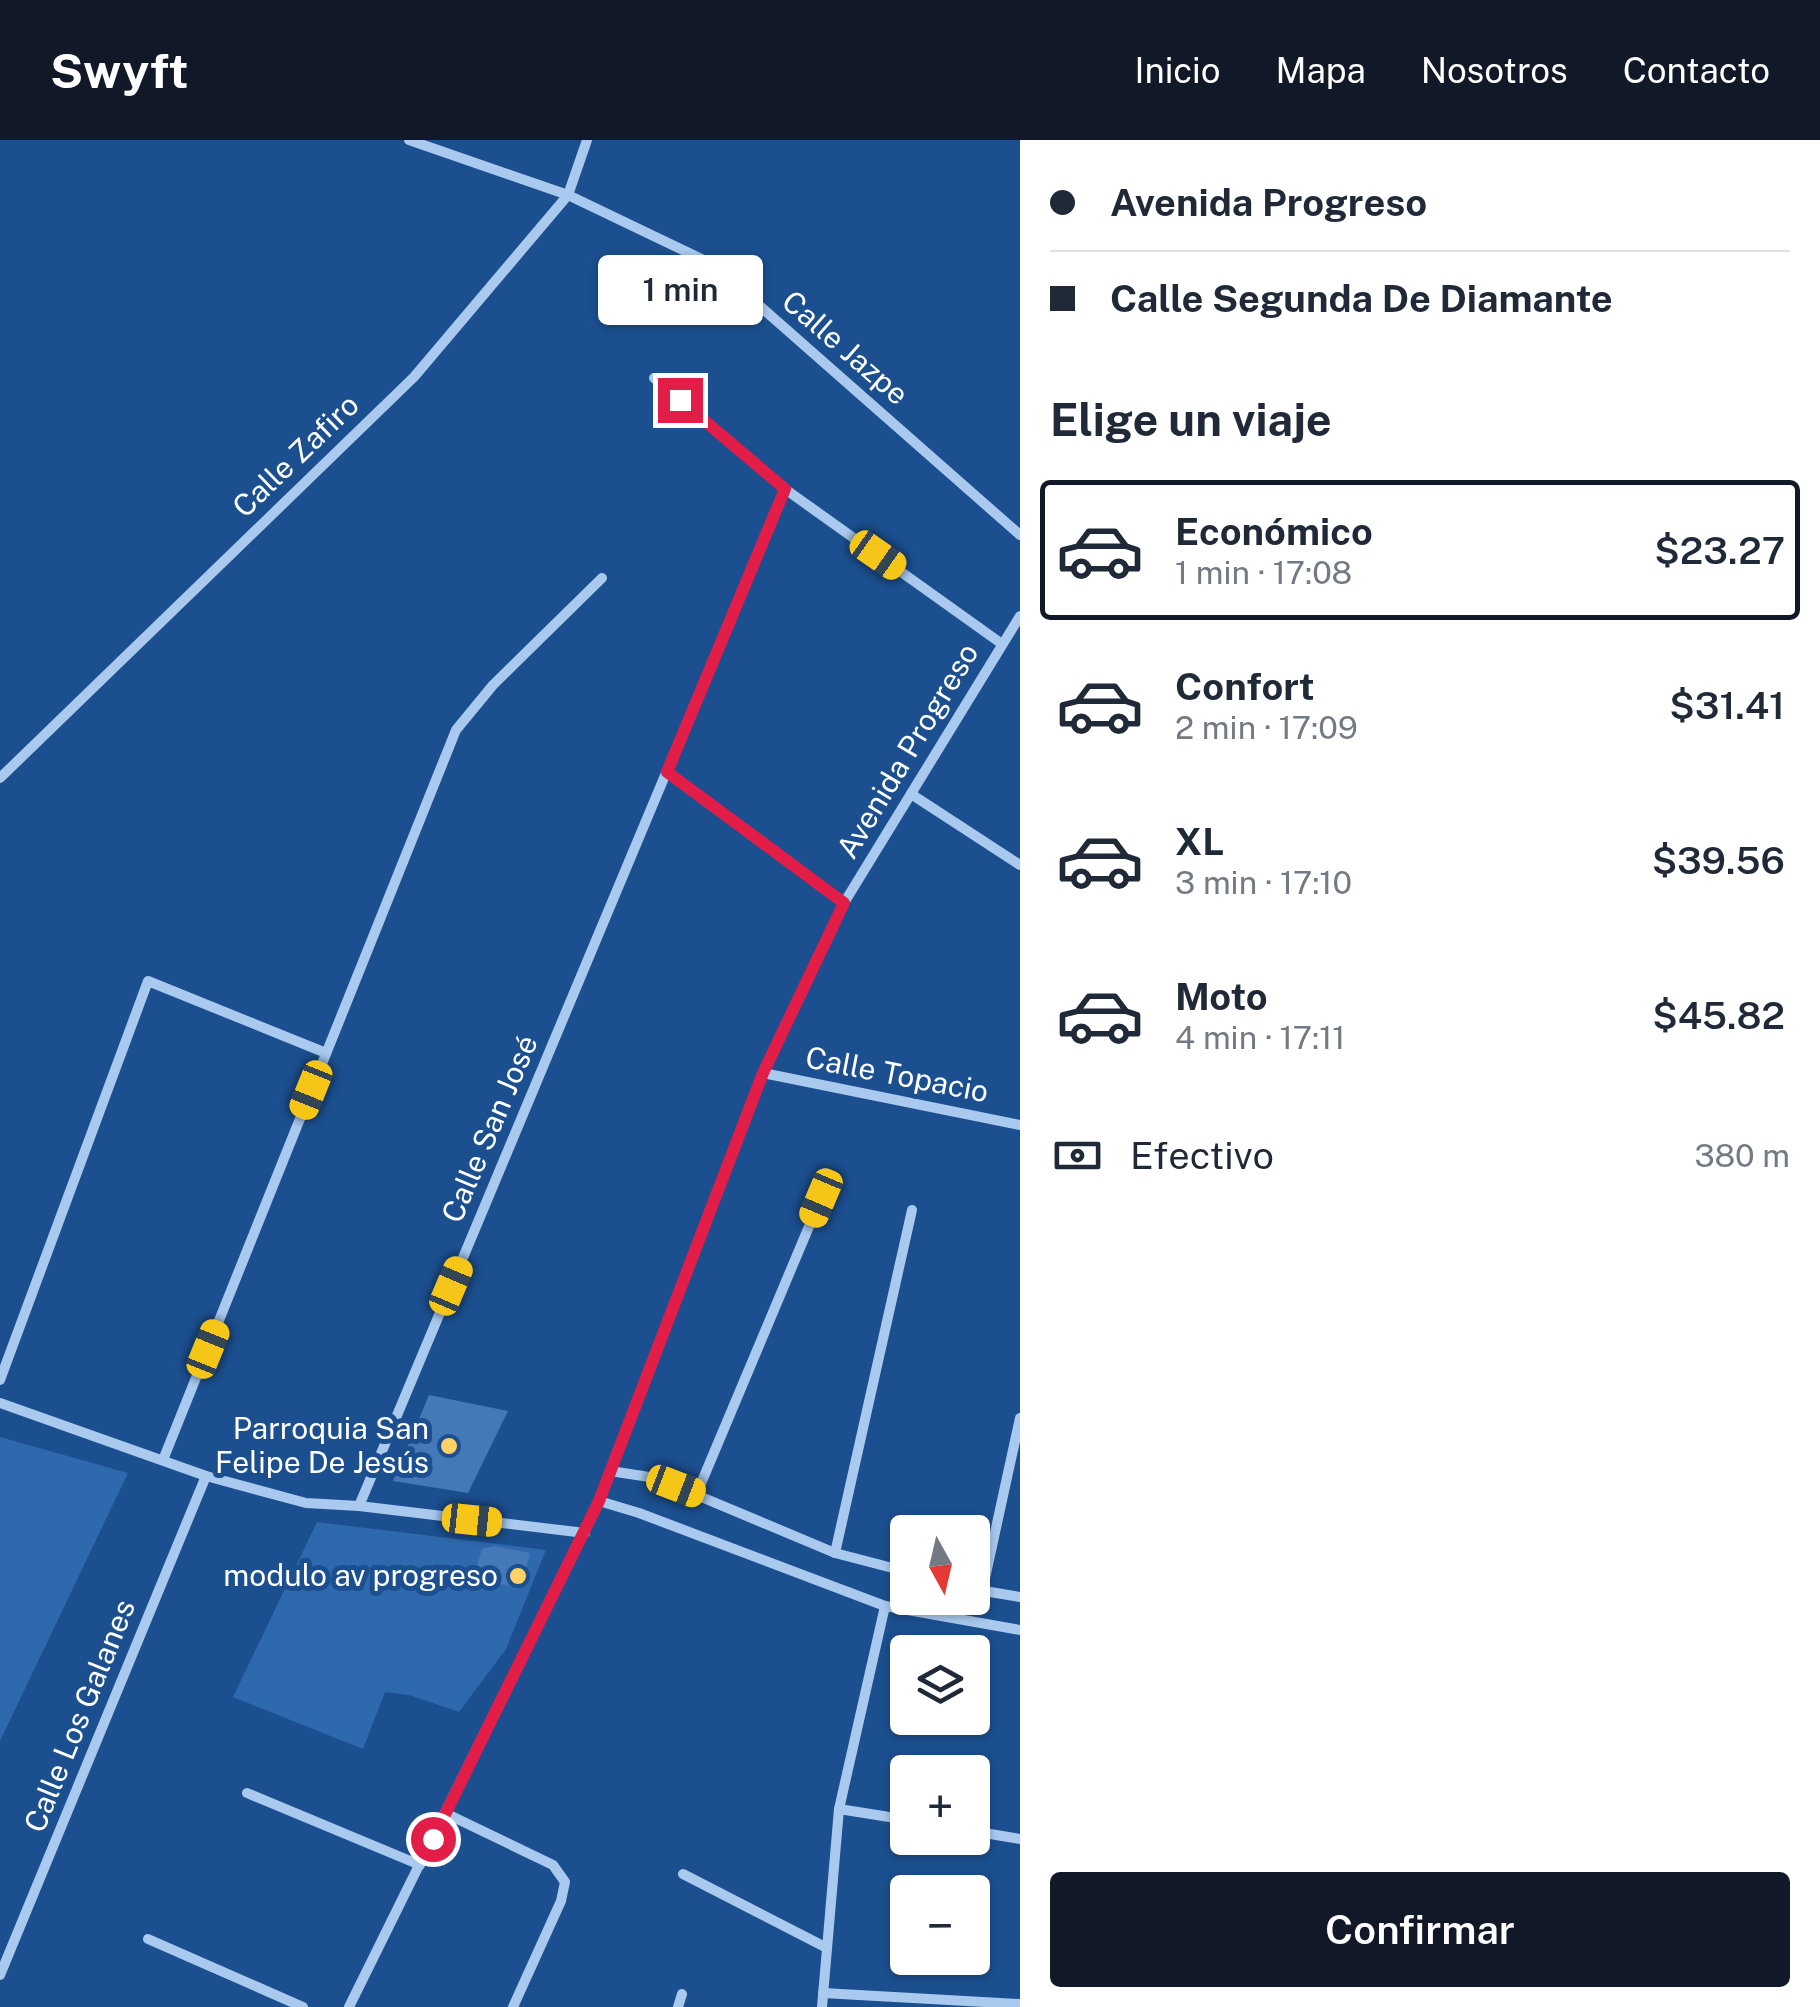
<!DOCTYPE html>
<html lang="es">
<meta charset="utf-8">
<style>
:root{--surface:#fff;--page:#f2f2f3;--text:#1f2937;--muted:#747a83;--line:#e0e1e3;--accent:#111827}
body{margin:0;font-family:"Public Sans",sans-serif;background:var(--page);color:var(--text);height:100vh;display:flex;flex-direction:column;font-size:38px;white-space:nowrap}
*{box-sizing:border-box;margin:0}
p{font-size:32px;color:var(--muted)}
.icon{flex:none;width:55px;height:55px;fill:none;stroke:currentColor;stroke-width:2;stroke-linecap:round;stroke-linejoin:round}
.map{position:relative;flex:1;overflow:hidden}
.details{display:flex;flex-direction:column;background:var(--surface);width:800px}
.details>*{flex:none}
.banner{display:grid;align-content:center;height:220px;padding:0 30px;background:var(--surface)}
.needle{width:65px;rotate:172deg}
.buttons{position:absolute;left:890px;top:1375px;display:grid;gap:20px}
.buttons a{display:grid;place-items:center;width:100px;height:100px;border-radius:10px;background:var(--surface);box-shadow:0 2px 8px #0004;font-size:50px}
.end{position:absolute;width:45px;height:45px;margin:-22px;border:12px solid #e11d48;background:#fff;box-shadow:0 0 0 5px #fff}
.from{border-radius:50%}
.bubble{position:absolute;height:70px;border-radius:10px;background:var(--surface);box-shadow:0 2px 8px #0004;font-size:32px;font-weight:600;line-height:70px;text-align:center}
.car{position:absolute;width:30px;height:60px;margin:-30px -15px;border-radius:12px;box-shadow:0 0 8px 2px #0007;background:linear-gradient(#f5c518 24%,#345 0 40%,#f5c518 0 76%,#345 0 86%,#f5c518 0)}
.banner b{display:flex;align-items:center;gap:35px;height:95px;font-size:38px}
.banner b+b{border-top:2px solid var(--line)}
.banner i{width:25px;height:25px;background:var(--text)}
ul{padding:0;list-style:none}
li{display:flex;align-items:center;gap:30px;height:140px;margin:0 20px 15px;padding:0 10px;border:5px solid transparent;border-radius:10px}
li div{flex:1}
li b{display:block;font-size:38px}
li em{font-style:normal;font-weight:600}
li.selected{border-color:var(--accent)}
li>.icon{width:90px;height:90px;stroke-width:1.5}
h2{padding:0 30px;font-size:45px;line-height:120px}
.pay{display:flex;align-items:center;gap:25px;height:110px;padding:0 30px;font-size:38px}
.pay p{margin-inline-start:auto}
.button{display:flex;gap:20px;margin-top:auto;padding:20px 30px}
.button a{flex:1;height:115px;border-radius:10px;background:var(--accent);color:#fff;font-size:40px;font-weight:600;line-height:115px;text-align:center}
header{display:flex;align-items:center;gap:60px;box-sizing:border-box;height:140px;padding:0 50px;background:var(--accent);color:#fff}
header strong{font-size:48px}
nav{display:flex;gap:55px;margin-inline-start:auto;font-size:35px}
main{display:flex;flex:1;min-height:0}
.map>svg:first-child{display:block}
.green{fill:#2e69ad}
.building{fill:#4478b7}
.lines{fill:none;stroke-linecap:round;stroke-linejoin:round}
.street{stroke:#a9c9ee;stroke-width:10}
.route{stroke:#e11d48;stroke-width:12}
.poi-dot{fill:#ffd166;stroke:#1b4f8f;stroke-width:4}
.labels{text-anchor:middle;stroke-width:10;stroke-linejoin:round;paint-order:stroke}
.street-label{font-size:30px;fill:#fff;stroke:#1b4f8f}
.poi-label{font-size:30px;fill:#fff;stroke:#1b4f8f;text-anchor:end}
</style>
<header>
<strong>Swyft</strong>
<nav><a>Inicio</a><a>Mapa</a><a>Nosotros</a><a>Contacto</a></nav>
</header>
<main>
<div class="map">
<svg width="1020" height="1867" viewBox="0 0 1020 1867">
<rect width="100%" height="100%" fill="#1b4f8f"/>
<!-- green -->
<g class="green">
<polygon points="0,1297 128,1333 0,1601"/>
<polygon points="317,1382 546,1410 506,1509 459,1572 409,1555 385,1552 363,1609 233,1557"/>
</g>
<!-- building -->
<g class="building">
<polygon points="429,1255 508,1271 468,1353 393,1341"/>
<polygon points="494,1406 530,1413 522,1447 472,1441 482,1409"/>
</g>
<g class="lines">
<!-- street -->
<g class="street">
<polyline points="409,0 568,55 712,124 1020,395"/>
<polyline points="654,238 785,349 1002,504"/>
<polyline points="667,632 844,763"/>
<polyline points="0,638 414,237 568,55 587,0"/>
<polyline points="911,654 1020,725"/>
<polyline points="763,933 1020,985"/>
<polyline points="0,1240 148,841 326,913"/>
<polyline points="0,1263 206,1336 306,1363 359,1366 585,1393"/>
<polyline points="163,1320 456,590 493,545 602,438"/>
<polyline points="610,1331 656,1338 835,1413 908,1432"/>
<polyline points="697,1353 821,1058"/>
<polyline points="599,1361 639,1373 885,1466 1020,1490"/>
<polyline points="359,1366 785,349"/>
<polyline points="835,1413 912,1070"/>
<polyline points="972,1449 1020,1457"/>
<polyline points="982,1452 1020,1278"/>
<polyline points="247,1653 420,1725"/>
<polyline points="839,1669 908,1680"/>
<polyline points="445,1673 553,1725 565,1742 561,1761 513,1867"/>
<polyline points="972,1691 1020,1699"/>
<polyline points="683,1734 827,1808"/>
<polyline points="148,1799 303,1867"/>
<polyline points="0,1835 206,1336"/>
<polyline points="823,1853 1020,1864"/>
<polyline points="349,1867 599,1361 763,933 844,763 1020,476"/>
<polyline points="678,1867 682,1854"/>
<polyline points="822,1867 839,1669 885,1466"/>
</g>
</g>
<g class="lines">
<!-- route -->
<polyline class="route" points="433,1699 599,1361 763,933 844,763 667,632 785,349 680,260"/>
</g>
<!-- markers -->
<g class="poi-dot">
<circle cx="449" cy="1306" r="10"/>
<circle cx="518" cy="1436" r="10"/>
</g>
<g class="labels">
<!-- street labels -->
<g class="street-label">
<text transform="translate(845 208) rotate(41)" y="10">Calle Jazpe</text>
<text transform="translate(296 316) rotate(-44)" y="10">Calle Zafiro</text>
<text transform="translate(908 611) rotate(-59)" y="10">Avenida Progreso</text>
<text transform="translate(897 935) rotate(11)" y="10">Calle Topacio</text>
<text transform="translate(490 989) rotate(-67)" y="10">Calle San José</text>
<text transform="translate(80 1576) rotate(-68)" y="10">Calle Los Galanes</text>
</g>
<!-- poi labels -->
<g class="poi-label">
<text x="429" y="1299">Parroquia San<tspan x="429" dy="34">Felipe De Jesús</tspan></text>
<text x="498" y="1446">modulo av progreso</text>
</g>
</g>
</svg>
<div class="buttons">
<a><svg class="needle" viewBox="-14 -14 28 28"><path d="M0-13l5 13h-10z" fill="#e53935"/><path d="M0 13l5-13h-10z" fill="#747a83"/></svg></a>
<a><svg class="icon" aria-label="layers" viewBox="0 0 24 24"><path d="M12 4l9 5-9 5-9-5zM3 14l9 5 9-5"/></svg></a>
<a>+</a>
<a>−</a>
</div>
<i class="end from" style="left:433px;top:1699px"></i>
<i class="end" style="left:680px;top:260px"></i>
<div class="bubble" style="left:598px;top:115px;width:165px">1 min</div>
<i class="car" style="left:878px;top:415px;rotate:125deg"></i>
<i class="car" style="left:311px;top:950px;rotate:202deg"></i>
<i class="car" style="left:821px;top:1058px;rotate:203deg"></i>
<i class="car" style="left:451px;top:1146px;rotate:23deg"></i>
<i class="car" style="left:208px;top:1209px;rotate:22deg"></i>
<i class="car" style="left:676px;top:1346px;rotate:111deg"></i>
<i class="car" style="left:472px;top:1380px;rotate:96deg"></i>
</div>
<section class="details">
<div class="banner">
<b><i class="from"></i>Avenida Progreso</b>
<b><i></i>Calle Segunda De Diamante</b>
</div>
<h2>Elige un viaje</h2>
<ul>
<li class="selected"><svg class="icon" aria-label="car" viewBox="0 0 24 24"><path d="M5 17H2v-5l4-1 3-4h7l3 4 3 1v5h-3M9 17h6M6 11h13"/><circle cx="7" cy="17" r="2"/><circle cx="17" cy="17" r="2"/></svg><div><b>Económico</b><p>1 min · 17:08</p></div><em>$23.27</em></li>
<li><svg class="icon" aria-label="car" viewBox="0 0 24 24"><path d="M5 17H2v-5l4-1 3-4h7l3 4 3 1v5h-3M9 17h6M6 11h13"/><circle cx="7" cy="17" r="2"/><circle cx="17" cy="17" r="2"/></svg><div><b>Confort</b><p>2 min · 17:09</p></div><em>$31.41</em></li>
<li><svg class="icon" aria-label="car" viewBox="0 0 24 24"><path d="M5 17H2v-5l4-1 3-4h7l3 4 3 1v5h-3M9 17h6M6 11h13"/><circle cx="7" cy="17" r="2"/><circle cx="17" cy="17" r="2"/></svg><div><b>XL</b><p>3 min · 17:10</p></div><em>$39.56</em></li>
<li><svg class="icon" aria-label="car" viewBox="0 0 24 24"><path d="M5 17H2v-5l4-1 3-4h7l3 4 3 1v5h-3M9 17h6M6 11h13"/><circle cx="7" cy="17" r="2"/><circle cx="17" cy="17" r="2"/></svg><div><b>Moto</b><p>4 min · 17:11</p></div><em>$45.82</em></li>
</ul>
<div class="pay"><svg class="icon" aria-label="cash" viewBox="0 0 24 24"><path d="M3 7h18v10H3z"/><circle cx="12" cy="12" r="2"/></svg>Efectivo<p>380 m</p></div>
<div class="button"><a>Confirmar</a></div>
</section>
</main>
